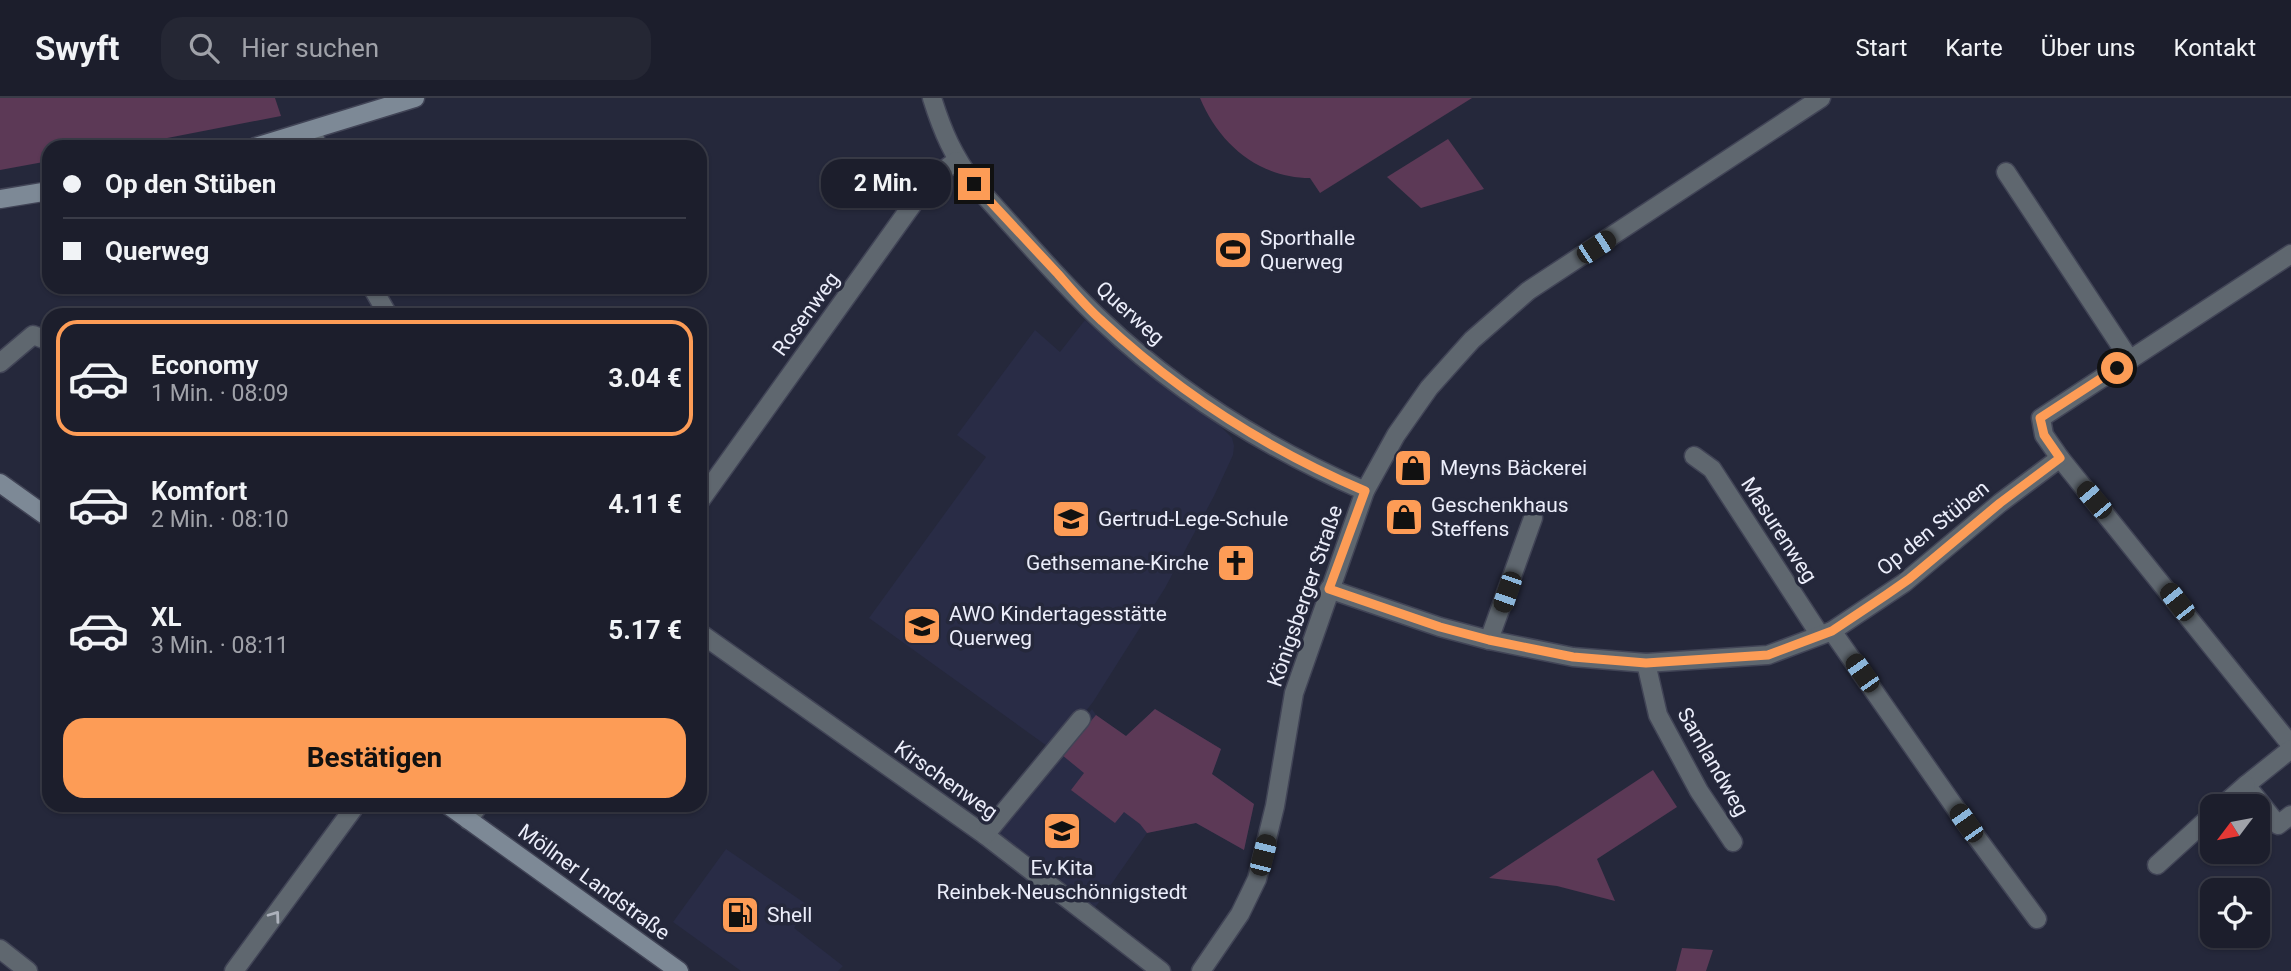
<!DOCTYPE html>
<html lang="de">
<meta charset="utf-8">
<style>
:root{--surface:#1c1e2c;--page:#252734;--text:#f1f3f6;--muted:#a0a2a9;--line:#3a3c48;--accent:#fd9c56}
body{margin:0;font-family:Roboto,sans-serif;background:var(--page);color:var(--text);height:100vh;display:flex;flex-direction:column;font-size:26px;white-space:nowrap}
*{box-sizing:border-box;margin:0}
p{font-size:23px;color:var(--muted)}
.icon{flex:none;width:38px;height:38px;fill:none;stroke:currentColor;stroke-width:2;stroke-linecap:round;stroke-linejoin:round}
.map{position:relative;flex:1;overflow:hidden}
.side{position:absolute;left:42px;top:210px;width:665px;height:504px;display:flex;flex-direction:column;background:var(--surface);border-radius:21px;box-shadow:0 2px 5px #0004,0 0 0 2px var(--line)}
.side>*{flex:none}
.top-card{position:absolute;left:42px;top:42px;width:665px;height:154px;border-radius:21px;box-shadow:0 2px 5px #0004,0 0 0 2px var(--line);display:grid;align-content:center;height:154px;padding:0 21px;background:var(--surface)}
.needle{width:46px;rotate:238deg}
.tools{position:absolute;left:2200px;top:696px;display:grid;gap:14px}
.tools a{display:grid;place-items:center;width:70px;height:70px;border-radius:14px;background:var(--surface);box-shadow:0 2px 5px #0004,0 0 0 2px var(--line);font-size:35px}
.end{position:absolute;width:32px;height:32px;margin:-16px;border:9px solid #fd9c56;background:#111;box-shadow:0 0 0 4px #111}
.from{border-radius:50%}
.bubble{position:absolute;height:49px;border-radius:21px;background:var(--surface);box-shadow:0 2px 5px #0004,0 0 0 2px var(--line);font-size:23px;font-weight:700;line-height:49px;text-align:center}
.car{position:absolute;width:21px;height:42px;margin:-21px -10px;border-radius:9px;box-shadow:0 0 5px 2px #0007;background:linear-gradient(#222 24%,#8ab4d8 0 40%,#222 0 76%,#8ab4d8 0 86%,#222 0)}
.top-card b{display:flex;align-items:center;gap:24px;height:66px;font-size:26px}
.top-card b+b{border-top:2px solid var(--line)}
.top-card i{width:18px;height:18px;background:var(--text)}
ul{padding:12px 0 0;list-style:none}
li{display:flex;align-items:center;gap:21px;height:116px;margin:0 14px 10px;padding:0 7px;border:4px solid transparent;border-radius:21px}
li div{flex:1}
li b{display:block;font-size:26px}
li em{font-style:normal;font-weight:700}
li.on{border-color:var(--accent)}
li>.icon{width:63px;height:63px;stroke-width:1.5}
.cta{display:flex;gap:14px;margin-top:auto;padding:14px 21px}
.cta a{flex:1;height:80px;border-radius:21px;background:var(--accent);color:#111;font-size:28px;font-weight:700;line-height:80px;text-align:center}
header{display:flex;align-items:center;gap:42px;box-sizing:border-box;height:98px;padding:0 35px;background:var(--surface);border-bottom:2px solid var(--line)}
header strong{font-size:33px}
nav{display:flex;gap:38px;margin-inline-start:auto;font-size:24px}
.search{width:490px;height:63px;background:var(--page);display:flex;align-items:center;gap:18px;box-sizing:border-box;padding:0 24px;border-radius:21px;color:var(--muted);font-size:26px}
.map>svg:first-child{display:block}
.built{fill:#292c46}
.green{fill:#5c3956}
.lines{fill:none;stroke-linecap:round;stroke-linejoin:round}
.street-casing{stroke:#414456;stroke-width:21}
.secondary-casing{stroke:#414456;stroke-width:21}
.street{stroke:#5f676f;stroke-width:18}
.secondary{stroke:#7d8996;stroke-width:18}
.oneway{stroke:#acb1bb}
.route{stroke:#fd9c56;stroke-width:9}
.labels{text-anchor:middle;stroke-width:7;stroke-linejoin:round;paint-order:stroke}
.poi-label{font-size:21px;fill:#ebedfa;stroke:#25283b;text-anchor:start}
.street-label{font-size:21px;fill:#ebedfa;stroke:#25283b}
</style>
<header>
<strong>Swyft</strong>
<div class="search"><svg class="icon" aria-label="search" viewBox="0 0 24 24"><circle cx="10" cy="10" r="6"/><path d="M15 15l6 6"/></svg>Hier suchen</div>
<nav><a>Start</a><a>Karte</a><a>Über uns</a><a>Kontakt</a></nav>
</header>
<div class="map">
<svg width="2291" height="873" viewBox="0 0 2291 873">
<rect width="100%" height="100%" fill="#25283b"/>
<!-- built -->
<g class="built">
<polygon points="1085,222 1123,256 1215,323 1232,340 1234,348 1233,357 1214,398 1165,490 1093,604 1054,653 869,520 986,359 957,337 1035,232 1060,254"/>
<polygon points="1092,611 1096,617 1126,638 1155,611 1221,651 1212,676 1254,706 1244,752 1196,725 1147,735 1092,814 990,737"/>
<polygon points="726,751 809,808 794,830 843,868 838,873 741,873 673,824"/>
</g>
<!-- green -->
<g class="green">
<polygon points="0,0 275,0 281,18 121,49 49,49 49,63 0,72"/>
<path d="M 1200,0 L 1472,0 L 1320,95 L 1310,80 C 1259,80 1219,46 1200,0 Z"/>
<polygon points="1448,41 1484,91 1421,110 1387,79"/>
<polygon points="1155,611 1221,651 1212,676 1254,706 1244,752 1196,725 1147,735 1140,726 1124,714 1115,725 1071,692 1084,675 1062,657 1096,617 1126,638"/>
<polygon points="1653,672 1677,709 1597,761 1615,803 1557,788 1489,780"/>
<polygon points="1682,850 1713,852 1706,873 1676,873"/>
</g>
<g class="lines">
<defs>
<g id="street">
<path d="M 932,0 C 943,35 953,57 974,86 C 1016,131 1057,181 1102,223 C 1178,295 1269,351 1365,393"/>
<polyline points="313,33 317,49"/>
<polyline points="2006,74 2130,262"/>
<polyline points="2291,156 2041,320 2044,337 2060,360 2291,647"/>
<polyline points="372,189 388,217"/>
<polyline points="0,265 33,237 49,243"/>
<polyline points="1694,358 1712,371 1820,537"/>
<polyline points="700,403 930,82 956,63"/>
<polyline points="1329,491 1440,529 1489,542 1573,559 1646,565 1768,557 1832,533 1904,485 2000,405 2060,360"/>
<polyline points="1832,533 1966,725 2037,821"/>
<polyline points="700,535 985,737 1161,873"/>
<polyline points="1489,542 1533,420"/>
<polyline points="1646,565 1658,617 1699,693 1733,744"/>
<polyline points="2291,651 2246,687 2278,727 2291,717"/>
<polyline points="2221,709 2246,687"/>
<polyline points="468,722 479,707"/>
<polyline points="985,737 1081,621"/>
<polyline points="2157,767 2212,717"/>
<polyline points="0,851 28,873"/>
<polyline points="234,873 356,707"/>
<polyline points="1201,873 1240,816 1257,781 1275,708 1294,595 1365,393 1396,337 1429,290 1472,242 1528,193 1821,0"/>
</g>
<g id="secondary">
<polyline points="255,49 415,0"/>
<polyline points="0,101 49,93"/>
<polyline points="0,385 49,420"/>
<polyline points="448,707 679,873"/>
</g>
</defs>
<!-- street casing -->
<use href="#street" class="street-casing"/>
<!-- secondary casing -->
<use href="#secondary" class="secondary-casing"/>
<!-- street -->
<use href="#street" class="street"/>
<!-- secondary -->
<use href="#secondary" class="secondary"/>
</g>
<!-- one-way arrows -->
<defs><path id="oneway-chevron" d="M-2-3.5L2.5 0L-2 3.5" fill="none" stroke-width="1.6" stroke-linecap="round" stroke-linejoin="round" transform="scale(1.75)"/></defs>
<use class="oneway" href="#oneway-chevron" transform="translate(275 818) rotate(-54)"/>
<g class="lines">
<!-- route -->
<path class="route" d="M 974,86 C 1002,116 1030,146 1058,176 C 1072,192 1086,209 1102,223 C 1178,294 1269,352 1365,393 L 1329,491 L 1440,529 L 1489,542 L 1573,559 L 1646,565 L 1768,557 L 1832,533 L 1886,497 L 1909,481 L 2000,405 L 2060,360 L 2044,337 L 2040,320 L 2117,270"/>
</g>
<!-- icons -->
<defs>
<symbol id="stadium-square" viewBox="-11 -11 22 22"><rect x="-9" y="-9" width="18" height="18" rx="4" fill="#fd9c56" stroke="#25283b"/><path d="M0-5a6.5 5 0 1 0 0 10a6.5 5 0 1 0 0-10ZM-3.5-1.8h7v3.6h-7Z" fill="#111"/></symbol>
<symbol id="shop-square" viewBox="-11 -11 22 22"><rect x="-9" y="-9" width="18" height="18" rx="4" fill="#fd9c56" stroke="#25283b"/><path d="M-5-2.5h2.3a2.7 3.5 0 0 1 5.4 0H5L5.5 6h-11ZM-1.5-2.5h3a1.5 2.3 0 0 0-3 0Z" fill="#111"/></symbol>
<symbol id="school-square" viewBox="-11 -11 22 22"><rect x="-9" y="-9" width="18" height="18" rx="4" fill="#fd9c56" stroke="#25283b"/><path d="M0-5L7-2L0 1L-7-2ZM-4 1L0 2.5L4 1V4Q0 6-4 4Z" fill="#111"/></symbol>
<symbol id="church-square" viewBox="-11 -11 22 22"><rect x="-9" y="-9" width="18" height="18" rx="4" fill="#fd9c56" stroke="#25283b"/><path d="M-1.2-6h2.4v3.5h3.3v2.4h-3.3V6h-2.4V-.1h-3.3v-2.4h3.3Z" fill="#111"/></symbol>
<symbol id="fuel-square" viewBox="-11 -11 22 22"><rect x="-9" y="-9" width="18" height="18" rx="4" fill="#fd9c56" stroke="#25283b"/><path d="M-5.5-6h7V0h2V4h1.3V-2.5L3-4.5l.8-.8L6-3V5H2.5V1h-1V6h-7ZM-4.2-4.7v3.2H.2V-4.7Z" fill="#111"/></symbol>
</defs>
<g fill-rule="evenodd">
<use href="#stadium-square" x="1211" y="130" width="44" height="44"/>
<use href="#shop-square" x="1391" y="348" width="44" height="44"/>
<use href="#shop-square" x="1382" y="397" width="44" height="44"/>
<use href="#school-square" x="1049" y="399" width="44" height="44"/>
<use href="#church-square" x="1214" y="443" width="44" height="44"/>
<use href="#school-square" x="900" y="506" width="44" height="44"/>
<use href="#school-square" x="1040" y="711" width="44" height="44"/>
<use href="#fuel-square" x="718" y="795" width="44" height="44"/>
</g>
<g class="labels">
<!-- poi labels -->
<g class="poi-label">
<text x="1260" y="147">Sporthalle<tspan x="1260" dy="24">Querweg</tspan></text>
<text x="1440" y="377">Meyns Bäckerei</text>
<text x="1431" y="414">Geschenkhaus<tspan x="1431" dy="24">Steffens</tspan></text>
<text x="1098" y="428">Gertrud-Lege-Schule</text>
<text x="1209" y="472" text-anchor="end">Gethsemane-Kirche</text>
<text x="949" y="523">AWO Kindertagesstätte<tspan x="949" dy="24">Querweg</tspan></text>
<text x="1062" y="777" text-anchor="middle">Ev.Kita<tspan x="1062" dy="24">Reinbek-Neuschönnigstedt</tspan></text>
<text x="767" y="824">Shell</text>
</g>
<!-- street labels -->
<g class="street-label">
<text transform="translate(1130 215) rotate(42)" y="7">Querweg</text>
<text transform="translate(806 216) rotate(-54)" y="7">Rosenweg</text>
<text transform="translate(1933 430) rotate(-39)" y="7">Op den Stüben</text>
<text transform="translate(1779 432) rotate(57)" y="7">Masurenweg</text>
<text transform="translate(1305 498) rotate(-71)" y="7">Königsberger Straße</text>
<text transform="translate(1713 664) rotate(60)" y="7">Samlandweg</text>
<text transform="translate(946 682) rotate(35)" y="7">Kirschenweg</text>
<text transform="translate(594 784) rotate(36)" y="7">Möllner Landstraße</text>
</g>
</g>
</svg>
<div class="tools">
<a><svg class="needle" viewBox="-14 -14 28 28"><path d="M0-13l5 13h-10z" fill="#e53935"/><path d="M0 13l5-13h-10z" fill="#a0a2a9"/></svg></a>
<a><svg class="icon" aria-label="locate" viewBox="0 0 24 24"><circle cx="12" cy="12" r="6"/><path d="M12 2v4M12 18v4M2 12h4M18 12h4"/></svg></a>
</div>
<i class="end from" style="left:2117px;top:270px"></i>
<i class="end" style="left:974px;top:86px"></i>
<div class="bubble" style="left:821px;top:61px;width:130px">2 Min.</div>
<i class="car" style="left:1596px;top:149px;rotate:57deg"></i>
<i class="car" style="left:2094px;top:402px;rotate:320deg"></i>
<i class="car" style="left:1507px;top:494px;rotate:199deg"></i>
<i class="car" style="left:2177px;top:504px;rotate:322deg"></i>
<i class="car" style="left:1862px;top:575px;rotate:325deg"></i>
<i class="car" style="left:1966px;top:725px;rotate:325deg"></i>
<i class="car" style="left:1263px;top:757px;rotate:14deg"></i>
<div class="top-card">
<b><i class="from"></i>Op den Stüben</b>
<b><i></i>Querweg</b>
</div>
<section class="side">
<ul>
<li class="on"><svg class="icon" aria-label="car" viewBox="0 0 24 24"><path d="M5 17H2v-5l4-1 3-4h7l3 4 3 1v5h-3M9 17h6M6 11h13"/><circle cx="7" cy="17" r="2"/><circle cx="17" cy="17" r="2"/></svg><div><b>Economy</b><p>1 Min. · 08:09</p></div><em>3.04 €</em></li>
<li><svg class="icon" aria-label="car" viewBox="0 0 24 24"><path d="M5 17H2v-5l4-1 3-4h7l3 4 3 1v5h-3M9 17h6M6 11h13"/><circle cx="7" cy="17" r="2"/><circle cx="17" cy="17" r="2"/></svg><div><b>Komfort</b><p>2 Min. · 08:10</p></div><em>4.11 €</em></li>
<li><svg class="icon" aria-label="car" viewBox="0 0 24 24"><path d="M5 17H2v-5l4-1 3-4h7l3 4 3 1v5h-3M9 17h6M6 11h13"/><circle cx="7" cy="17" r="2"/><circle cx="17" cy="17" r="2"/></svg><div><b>XL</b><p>3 Min. · 08:11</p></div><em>5.17 €</em></li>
</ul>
<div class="cta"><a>Bestätigen</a></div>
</section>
</div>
